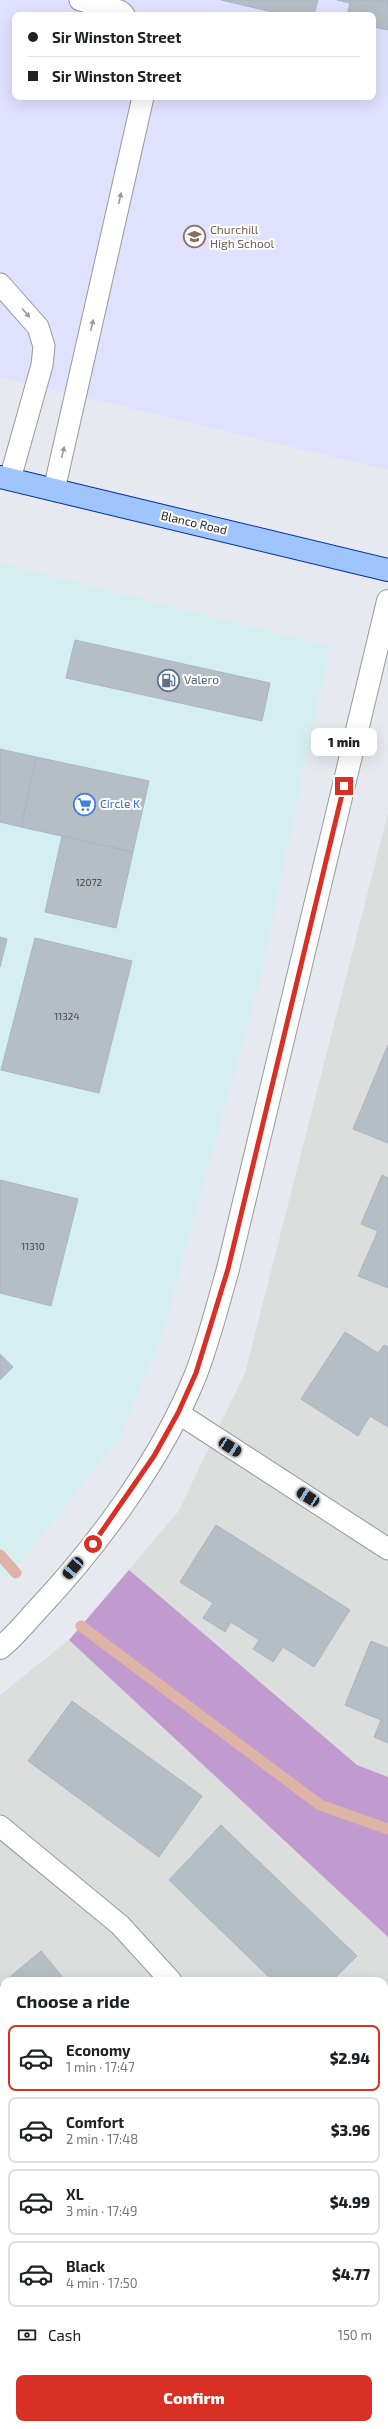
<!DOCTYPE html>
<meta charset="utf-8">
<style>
:root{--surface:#fff;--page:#f2f2f2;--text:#202124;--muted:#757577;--line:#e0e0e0;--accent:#d93025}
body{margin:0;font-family:"Exo 2",sans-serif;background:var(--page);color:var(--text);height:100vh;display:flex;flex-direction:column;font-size:15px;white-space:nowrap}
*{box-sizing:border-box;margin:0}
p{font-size:13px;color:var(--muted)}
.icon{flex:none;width:22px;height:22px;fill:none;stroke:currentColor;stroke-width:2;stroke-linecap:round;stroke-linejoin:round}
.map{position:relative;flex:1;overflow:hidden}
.drawer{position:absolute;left:0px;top:1977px;width:388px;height:452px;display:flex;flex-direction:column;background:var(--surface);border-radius:12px 12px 0 0;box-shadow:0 4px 16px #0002}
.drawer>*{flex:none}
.top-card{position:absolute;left:12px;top:12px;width:364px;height:88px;border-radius:8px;box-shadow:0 4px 16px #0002;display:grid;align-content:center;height:88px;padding:0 16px;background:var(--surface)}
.end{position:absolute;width:18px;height:18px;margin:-9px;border:5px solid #d93025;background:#fff;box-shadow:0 0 0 2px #fff}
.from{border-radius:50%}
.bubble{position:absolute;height:28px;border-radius:8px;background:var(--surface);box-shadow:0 4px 16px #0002;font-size:13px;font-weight:800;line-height:28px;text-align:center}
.car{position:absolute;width:12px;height:24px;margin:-12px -6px;border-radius:5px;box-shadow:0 0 3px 1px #0007;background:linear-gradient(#222 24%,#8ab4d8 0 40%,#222 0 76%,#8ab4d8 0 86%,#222 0)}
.top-card b{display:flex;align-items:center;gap:14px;height:38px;font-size:15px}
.top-card b+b{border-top:1px solid var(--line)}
.top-card i{width:10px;height:10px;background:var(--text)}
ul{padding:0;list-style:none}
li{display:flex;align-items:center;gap:12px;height:66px;margin:0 8px 6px;padding:0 8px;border:2px solid var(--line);border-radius:8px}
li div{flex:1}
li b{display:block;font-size:15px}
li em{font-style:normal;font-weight:800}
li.on{border-color:var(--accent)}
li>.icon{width:36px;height:36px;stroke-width:1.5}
h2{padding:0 16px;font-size:18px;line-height:48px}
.pay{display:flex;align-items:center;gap:10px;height:44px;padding:0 16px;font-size:15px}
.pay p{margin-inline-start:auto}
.cta{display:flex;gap:8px;margin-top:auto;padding:8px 16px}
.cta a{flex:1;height:46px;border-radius:8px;background:var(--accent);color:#fff;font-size:16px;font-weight:800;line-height:46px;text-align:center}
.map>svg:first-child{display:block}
.residential{fill:#dcdddd}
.commercial{fill:#d5eff1}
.education{fill:#e0e0ff;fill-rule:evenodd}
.forest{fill:#c19acf}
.park{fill:#f9c3f4}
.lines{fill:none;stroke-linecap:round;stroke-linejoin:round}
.stream{stroke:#ddb4a6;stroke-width:11}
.building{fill:#b5bdc5;stroke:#a8b6c2}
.service-casing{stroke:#999;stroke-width:23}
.tertiary-casing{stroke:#999;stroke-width:24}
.primary-casing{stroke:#00309a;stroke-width:24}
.service{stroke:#fff;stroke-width:21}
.tertiary{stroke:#fff;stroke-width:22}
.primary{stroke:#9fc5fc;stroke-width:22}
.oneway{fill:#9a9a9a}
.route{stroke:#d93025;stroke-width:5}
.labels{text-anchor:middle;stroke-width:4;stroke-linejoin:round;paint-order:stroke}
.number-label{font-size:10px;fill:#444648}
.education-label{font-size:12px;fill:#785e54;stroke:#fff;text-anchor:start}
.street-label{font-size:12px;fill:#1f1f1f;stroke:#fff}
.service-label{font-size:12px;fill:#4e5e75;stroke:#fff;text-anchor:start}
.shop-label{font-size:12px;fill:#366cbe;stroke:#fff;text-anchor:start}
</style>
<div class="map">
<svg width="388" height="2429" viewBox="0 0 388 2429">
<rect width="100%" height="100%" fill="#e6e9f0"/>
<!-- residential -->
<polygon class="residential" points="388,813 388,2175 384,2178 384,1981 4,1981 4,2425 83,2425 78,2429 0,2429 0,1695 69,1640 178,1512 245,1373"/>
<!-- commercial -->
<polygon class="commercial" points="0,563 330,646 258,988 161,1338 119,1438 6,1580 0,1573"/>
<!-- education -->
<path class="education" d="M 0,0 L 388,0 L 388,470 L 0,377 ZM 15,15 L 373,15 L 373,97 L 15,97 Z"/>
<!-- forest -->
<polygon class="forest" points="129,1570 357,1765 388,1777 388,1937 69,1640"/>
<!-- park -->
<polygon class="park" points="388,2175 388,2429 78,2429 83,2425 384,2425 384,2178"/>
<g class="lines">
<!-- stream -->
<g class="stream">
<polyline points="0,1555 16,1573"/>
<polyline points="81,1626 320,1805 388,1829"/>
</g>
</g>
<!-- building -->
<g class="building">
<polygon points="221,0 318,0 314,15 285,15"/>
<polygon points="337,0 388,0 388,30 373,27 373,15 347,15 350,3"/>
<polygon points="75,640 270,683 262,721 66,678"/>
<polygon points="0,749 36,757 21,827 0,822"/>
<polygon points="36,757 149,781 133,852 21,827"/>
<polygon points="62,836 133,852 116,928 45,912"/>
<polygon points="0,937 7,939 0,967"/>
<polygon points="35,938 132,961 99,1093 1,1070"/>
<polygon points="388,1045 388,1143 353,1129"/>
<polygon points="382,1175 388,1178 388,1288 358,1276 378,1231 361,1224"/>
<polygon points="0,1180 78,1199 51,1306 0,1293"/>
<polygon points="345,1332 378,1353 384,1345 388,1347 388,1427 370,1416 358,1436 301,1399"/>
<polygon points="0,1354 13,1367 0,1380"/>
<polygon points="216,1525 350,1610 314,1667 283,1647 273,1662 253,1649 259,1640 231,1622 225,1632 203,1618 213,1603 180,1582"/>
<polygon points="371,1641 388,1648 388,1743 374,1737 381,1720 345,1705"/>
<polygon points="72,1701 202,1796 159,1857 28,1761"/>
<polygon points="221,1825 357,1956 332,1981 273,1981 169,1880"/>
<polygon points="41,1951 66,1981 5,1981"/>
<polygon points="4,1982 4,2082 0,2085 0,1985"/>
<polygon points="384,2034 388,2036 388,2082 384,2088"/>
<polygon points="4,2322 4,2402 0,2403 0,2324"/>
</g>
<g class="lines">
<defs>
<g id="service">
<polyline points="80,0 120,11 124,15"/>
<polyline points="0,284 38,327 44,346 42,365 10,479"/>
<polyline points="54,490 143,97"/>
<polyline points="178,1413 388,1549"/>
<polyline points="0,1826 120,1925 171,1981"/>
<polyline points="0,2131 4,2127"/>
<polyline points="0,2246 4,2244"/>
</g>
<path id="tertiary" d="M 0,1648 C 14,1637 26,1622 38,1609 C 99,1544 163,1457 196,1374 C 209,1340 218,1304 228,1269 L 388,601"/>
<polyline id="primary" points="0,477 388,570"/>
</defs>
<!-- service casing -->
<use href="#service" class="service-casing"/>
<!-- tertiary casing -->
<use href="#tertiary" class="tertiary-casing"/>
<!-- primary casing -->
<use href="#primary" class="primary-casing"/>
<!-- service -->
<use href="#service" class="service"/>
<!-- tertiary -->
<use href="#tertiary" class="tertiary"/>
<!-- primary -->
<use href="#primary" class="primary"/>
</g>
<!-- one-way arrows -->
<defs><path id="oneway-solid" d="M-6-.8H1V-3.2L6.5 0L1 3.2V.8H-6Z"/></defs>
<g class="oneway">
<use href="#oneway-solid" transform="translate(120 198) rotate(-77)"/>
<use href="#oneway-solid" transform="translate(26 313) rotate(49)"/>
<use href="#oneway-solid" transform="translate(92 325) rotate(-77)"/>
<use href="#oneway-solid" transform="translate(63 452) rotate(-77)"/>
</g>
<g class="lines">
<!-- route -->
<polyline class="route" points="93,1544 154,1456 178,1413 196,1373 228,1269 344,786"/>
</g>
<!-- icons -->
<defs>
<symbol id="school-ring" viewBox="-11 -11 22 22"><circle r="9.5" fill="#fff" stroke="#8d6e63" stroke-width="1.5"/><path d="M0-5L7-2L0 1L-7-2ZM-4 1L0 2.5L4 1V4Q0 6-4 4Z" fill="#8d6e63"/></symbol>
<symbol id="fuel-ring" viewBox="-11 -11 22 22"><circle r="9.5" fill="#fff" stroke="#5c6f8a" stroke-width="1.5"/><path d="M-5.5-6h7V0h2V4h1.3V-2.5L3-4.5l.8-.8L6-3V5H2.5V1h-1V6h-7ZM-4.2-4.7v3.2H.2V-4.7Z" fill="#5c6f8a"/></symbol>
<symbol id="supermarket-ring" viewBox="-11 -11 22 22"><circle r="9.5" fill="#fff" stroke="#3f7fe0" stroke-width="1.5"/><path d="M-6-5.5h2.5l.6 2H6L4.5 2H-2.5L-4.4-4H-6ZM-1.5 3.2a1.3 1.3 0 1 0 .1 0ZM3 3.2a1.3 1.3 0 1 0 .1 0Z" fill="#3f7fe0"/></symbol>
</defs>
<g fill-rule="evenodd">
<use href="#school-ring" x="182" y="224" width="25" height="25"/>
<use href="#fuel-ring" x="156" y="668" width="25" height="25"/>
<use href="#supermarket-ring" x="72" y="792" width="25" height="25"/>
</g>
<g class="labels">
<!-- number labels -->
<g class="number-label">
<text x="89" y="886">12072</text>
<text x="67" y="1020">11324</text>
<text x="33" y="1250">11310</text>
</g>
<!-- education labels -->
<g class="education-label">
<text x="210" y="234">Churchill<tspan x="210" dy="14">High School</tspan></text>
</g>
<!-- street labels -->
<g class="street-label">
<text transform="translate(194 523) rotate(13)" y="4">Blanco Road</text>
</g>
<!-- service labels -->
<g class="service-label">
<text x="184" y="684">Valero</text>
</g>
<!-- shop labels -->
<g class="shop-label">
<text x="100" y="808">Circle K</text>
</g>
</g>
</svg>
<i class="end from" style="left:93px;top:1544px"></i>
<i class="end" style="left:344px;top:786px"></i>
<div class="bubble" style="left:311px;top:728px;width:66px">1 min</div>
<i class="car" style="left:230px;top:1447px;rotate:123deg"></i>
<i class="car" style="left:308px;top:1497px;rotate:303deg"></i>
<i class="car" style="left:73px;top:1568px;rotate:220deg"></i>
<div class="top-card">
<b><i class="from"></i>Sir Winston Street</b>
<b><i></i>Sir Winston Street</b>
</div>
<section class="drawer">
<h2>Choose a ride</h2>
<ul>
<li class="on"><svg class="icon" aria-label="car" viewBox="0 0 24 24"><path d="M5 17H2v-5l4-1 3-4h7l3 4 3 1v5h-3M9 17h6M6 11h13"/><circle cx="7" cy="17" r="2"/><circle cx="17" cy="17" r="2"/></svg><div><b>Economy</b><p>1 min · 17:47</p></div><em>$2.94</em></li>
<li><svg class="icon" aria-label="car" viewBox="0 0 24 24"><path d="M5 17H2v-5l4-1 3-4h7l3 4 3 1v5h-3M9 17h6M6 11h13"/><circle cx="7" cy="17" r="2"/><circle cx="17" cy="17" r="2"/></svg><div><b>Comfort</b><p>2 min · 17:48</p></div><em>$3.96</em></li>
<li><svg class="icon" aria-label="car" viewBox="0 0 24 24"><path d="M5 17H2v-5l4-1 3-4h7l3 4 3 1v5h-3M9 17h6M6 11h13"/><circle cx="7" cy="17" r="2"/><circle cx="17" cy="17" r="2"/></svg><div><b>XL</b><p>3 min · 17:49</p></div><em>$4.99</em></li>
<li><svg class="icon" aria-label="car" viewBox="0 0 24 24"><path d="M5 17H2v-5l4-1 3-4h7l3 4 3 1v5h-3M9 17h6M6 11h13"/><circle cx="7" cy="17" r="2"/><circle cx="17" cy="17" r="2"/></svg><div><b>Black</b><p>4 min · 17:50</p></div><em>$4.77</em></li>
</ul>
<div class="pay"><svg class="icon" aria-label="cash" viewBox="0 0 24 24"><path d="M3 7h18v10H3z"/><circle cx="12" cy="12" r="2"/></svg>Cash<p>150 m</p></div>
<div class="cta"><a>Confirm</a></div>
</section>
</div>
